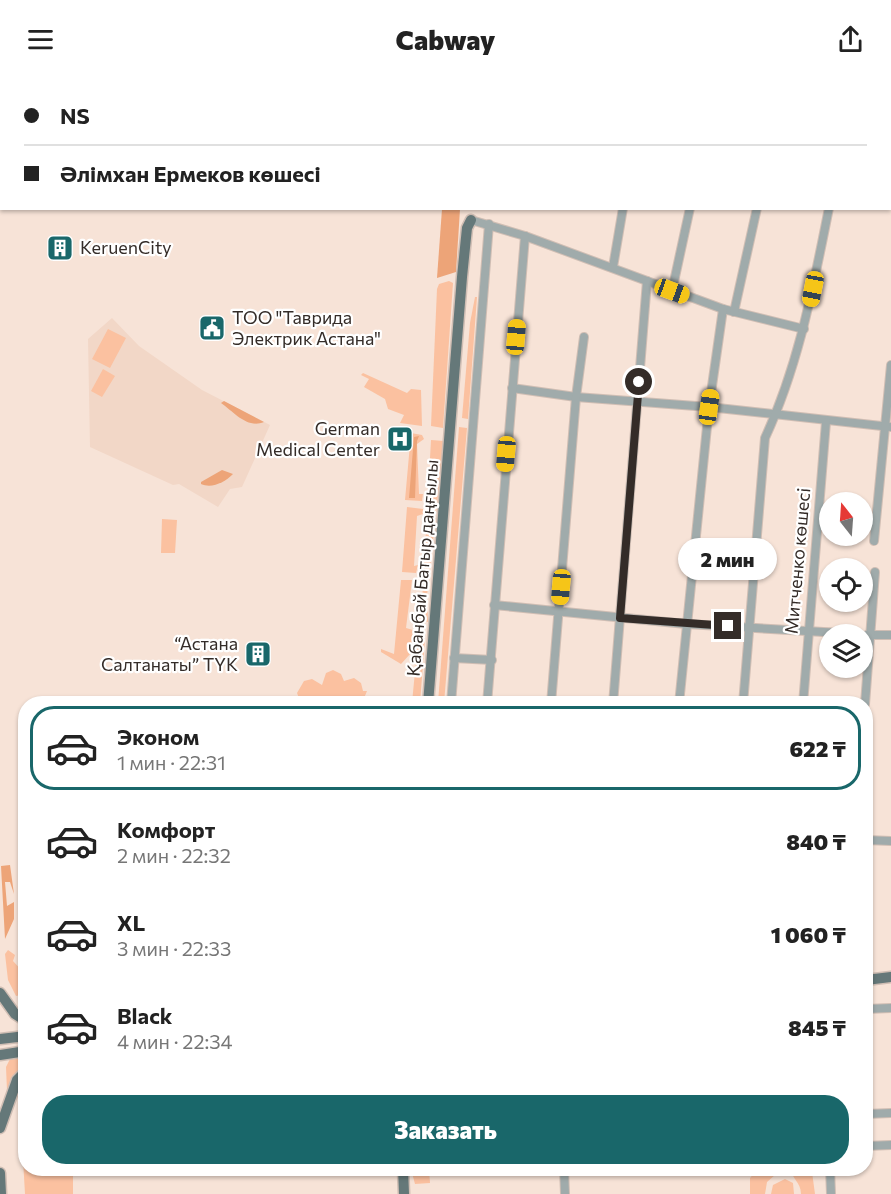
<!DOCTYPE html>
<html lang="ru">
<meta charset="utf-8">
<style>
:root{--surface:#fff;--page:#f6f6f6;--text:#222;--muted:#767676;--line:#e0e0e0;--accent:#19676a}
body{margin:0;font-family:Commissioner,sans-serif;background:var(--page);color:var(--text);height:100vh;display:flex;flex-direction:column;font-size:22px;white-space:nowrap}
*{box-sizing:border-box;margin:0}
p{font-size:20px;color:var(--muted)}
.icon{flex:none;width:33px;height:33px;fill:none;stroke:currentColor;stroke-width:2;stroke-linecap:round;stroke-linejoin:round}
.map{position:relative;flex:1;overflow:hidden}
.drawer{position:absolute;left:18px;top:618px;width:855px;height:480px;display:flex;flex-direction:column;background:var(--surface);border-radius:24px;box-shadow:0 2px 4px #0004}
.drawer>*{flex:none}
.guide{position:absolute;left:0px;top:0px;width:891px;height:132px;box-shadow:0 2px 4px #0004;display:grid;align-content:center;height:132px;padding:0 24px;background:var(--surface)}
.needle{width:39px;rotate:343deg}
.buttons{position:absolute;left:819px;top:414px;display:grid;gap:12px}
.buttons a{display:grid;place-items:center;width:54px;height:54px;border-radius:50%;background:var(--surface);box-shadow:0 2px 4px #0004;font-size:30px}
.end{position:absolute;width:27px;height:27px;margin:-14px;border:8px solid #342c28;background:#fff;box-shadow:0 0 0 3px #fff}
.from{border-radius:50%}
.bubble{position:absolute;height:42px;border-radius:21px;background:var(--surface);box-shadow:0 2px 4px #0004;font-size:20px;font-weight:800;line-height:42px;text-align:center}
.car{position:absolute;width:18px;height:36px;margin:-18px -9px;border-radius:8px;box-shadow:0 0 4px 2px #0007;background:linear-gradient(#f5c518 24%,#345 0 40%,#f5c518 0 76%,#345 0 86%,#f5c518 0)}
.guide b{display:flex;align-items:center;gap:21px;height:57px;font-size:22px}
.guide b+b{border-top:2px solid var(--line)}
.guide i{width:15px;height:15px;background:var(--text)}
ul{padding:10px 0 0;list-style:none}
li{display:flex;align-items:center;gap:18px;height:84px;margin:0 12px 9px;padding:0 12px;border:3px solid transparent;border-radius:24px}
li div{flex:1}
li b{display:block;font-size:22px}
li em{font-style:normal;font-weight:800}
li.current{border-color:var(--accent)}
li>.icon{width:54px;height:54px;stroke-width:1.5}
.cta{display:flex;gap:12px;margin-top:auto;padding:12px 24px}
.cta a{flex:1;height:69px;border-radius:24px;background:var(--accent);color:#fff;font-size:24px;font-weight:800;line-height:69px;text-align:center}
header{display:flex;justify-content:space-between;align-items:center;height:78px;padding:0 24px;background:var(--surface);font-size:27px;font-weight:800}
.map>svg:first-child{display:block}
.built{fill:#f2d7c7}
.green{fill:#fbc1a0}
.forest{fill:#eda478}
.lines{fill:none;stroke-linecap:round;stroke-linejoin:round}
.minor-casing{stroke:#d0beb4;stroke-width:10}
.major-casing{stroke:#d0beb4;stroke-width:13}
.minor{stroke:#a0abab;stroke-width:8}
.major{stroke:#657879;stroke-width:10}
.route{stroke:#342c28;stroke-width:8}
.labels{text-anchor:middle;stroke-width:4.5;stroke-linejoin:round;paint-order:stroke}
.poi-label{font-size:18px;fill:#342c28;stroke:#fff;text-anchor:start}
.street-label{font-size:18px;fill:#342c28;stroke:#fff}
</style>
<header><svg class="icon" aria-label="menu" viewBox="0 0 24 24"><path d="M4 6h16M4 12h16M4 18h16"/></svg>Cabway<svg class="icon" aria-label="share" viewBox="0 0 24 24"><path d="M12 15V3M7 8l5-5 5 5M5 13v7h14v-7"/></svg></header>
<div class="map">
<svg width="891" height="1116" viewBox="0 0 891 1116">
<rect width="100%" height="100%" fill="#f7e3d7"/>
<!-- built -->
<polygon class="built" points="112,240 139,268 202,312 270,347 242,409 230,411 218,429 179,406 173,407 90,369 88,261"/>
<!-- green -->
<g class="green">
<polygon points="449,203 453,205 443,350 431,348 437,211 439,206"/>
<polygon points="475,219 477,219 468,341 462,340 470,245"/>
<polygon points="108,251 126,260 110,290 92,281"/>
<polygon points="103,291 115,298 102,319 91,313"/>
<polygon points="363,295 407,315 411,311 421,312 422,348 400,345 404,337 388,331 385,321 364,309 369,301 361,297"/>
<polygon points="459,349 467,350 444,625 438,625"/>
<polygon points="411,355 422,357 424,361 417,366 419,416 423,416 422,423 405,422"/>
<polygon points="431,362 444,363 427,518 428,544 421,542"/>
<polygon points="407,429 423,431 423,436 417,438 414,488 418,487 416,495 402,494"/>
<polygon points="162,441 177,442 175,475 161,475"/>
<polygon points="401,502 412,502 406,550 413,552 411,575 401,586 381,574 381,571 394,576"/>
<polygon points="425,560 420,625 412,625 418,562"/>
<polygon points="333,592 341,596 344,603 354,600 361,605 363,613 367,613 362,625 301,625 297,615 304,603 312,601 322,607 326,595"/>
<polygon points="8,872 15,877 13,883 25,896 25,916 16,918 8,902 5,876"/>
<polygon points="25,978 25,987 7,1013 6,989 10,981"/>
<polygon points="25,1010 26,1090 73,1091 73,1116 25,1116 19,1011"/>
<polygon points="411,1091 429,1091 430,1105 415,1106"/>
<polygon points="760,1091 775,1091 775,1097 767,1104 765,1116 750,1116 750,1100 755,1094 760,1094"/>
<path d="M 791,1091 L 812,1094 L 815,1116 L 801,1116 C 801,1104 791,1100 791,1091 Z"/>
<polygon points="785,1101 793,1105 794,1116 771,1116 773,1107"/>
</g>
<!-- forest -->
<g class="forest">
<polygon points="442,131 460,131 456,194 437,200"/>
<path d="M 224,323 L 264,344 C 247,351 234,334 221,325 Z"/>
<polygon points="419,358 417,363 415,420 409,420 414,359"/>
<path d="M 222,392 L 233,396 C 225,404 212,411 201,406 L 201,404 Z"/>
<polygon points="10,787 14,816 10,804 5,804 7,828 14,824 14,841 5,861 1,788"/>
</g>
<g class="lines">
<defs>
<g id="minor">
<polyline points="849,0 865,2"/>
<polyline points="647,2 647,0"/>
<polyline points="790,2 790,0"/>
<polyline points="890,2 891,1"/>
<polyline points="890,94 891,122"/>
<polyline points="471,142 525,158 723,231 804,251"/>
<polyline points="613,189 623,130"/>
<polyline points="672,213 690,130"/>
<polyline points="734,234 757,130"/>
<polyline points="512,310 576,319 709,329 891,349"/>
<polyline points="874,463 891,287"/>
<polyline points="494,527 686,546 859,556"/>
<polyline points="867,557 891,557"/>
<polyline points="454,580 492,582"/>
<polyline points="451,626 489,146"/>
<polyline points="487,626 525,158"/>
<polyline points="551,626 576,319 584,259"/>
<polyline points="613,626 647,203"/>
<polyline points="679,626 709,329 723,231"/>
<path d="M 743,626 L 765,360 C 799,287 813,209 829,130"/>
<polyline points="803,626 826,344"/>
<polyline points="865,626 875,494"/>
<polyline points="866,762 891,763"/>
<polyline points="866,931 891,930"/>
<polyline points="866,1036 891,1035"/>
<polyline points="866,1068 891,1067"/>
<polyline points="564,1090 565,1116"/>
<polyline points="830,1090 831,1116"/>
</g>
<g id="major">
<polyline points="218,2 221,0"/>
<polyline points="482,2 482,0"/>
<polyline points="0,97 2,97"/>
<polyline points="0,108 2,107"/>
<polyline points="428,626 462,199 467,150 471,142"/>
<polyline points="866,902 891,899"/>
<polyline points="0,915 15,936 26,943"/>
<polyline points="0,961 26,958"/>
<polyline points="0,977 26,973"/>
<polyline points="0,1050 17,1002 26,993"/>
<polyline points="403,1090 404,1116"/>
<polyline points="0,1095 1,1116"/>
</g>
</defs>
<!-- minor casing -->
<use href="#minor" class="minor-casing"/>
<!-- major casing -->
<use href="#major" class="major-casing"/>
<!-- minor -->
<use href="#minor" class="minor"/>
<!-- major -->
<use href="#major" class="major"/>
</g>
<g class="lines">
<!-- route -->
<polyline class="route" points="639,304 620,540 728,548"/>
</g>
<!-- icons -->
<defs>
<symbol id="building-square" viewBox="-11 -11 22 22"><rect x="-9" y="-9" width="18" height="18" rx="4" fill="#19676a" stroke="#fff"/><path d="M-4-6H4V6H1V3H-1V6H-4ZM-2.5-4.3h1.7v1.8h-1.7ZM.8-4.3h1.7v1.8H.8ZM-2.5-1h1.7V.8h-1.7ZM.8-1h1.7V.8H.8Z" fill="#fff"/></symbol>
<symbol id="civic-square" viewBox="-11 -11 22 22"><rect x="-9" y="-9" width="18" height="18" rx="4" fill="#19676a" stroke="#fff"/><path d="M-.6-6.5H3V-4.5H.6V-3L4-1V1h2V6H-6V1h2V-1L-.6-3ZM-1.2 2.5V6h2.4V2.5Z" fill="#fff"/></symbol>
<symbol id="hospital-square" viewBox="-11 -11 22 22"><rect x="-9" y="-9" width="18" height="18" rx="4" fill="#19676a" stroke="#fff"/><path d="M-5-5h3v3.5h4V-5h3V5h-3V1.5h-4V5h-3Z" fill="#fff"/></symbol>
</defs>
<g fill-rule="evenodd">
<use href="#building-square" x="45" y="155" width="30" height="30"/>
<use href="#civic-square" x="197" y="235" width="30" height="30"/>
<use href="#hospital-square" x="385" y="346" width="30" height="30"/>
<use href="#building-square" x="243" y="561" width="30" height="30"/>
</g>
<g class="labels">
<!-- poi labels -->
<g class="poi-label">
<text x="80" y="176">KeruenCity</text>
<text x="232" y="246">ТОО "Таврида<tspan x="232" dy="21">Электрик Астана"</tspan></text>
<text x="380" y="357" text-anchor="end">German<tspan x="380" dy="21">Medical Center</tspan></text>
<text x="238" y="572" text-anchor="end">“Астана<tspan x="238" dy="21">Салтанаты” ТҮК</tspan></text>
</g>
<!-- street labels -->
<g class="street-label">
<text transform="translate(798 483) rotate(-85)" y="6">Митченко көшесі</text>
<text transform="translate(423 490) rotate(-85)" y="6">Қабанбай Батыр даңғылы</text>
</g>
</g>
</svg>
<div class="buttons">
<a><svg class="needle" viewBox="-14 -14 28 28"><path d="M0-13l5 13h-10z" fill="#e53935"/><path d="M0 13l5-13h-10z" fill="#767676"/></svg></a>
<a><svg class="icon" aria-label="locate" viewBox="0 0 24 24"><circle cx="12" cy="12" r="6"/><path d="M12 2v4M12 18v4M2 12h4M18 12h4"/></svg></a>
<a><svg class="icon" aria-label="layers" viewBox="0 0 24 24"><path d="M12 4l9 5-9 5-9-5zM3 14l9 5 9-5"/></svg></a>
</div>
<i class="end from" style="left:639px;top:304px"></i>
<i class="end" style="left:728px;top:548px"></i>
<div class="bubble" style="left:678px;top:460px;width:99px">2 мин</div>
<i class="car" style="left:813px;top:211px;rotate:191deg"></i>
<i class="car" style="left:672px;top:213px;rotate:110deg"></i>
<i class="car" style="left:516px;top:259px;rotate:5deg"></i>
<i class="car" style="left:709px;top:329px;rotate:8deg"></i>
<i class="car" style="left:506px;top:376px;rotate:185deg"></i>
<i class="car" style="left:561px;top:509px;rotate:185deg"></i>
<div class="guide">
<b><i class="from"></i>NS</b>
<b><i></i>Әлімхан Ермеков көшесі</b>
</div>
<section class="drawer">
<ul>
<li class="current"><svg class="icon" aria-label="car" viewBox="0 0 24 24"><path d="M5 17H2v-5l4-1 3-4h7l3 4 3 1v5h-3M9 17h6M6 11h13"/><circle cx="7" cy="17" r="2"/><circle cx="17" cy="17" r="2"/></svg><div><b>Эконом</b><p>1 мин · 22:31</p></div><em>622 ₸</em></li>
<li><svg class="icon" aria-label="car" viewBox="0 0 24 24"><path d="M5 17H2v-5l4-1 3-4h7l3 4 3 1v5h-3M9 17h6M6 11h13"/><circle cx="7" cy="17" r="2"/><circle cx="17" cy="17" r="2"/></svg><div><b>Комфорт</b><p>2 мин · 22:32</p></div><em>840 ₸</em></li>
<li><svg class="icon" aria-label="car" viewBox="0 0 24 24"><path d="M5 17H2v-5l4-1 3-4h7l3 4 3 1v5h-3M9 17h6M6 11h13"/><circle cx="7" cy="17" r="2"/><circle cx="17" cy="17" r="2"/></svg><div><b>XL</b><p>3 мин · 22:33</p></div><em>1 060 ₸</em></li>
<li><svg class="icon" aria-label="car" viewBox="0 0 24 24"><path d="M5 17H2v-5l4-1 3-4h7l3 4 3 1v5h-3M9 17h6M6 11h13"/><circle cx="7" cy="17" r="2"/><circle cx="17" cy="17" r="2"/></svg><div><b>Black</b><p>4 мин · 22:34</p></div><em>845 ₸</em></li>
</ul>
<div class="cta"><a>Заказать</a></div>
</section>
</div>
